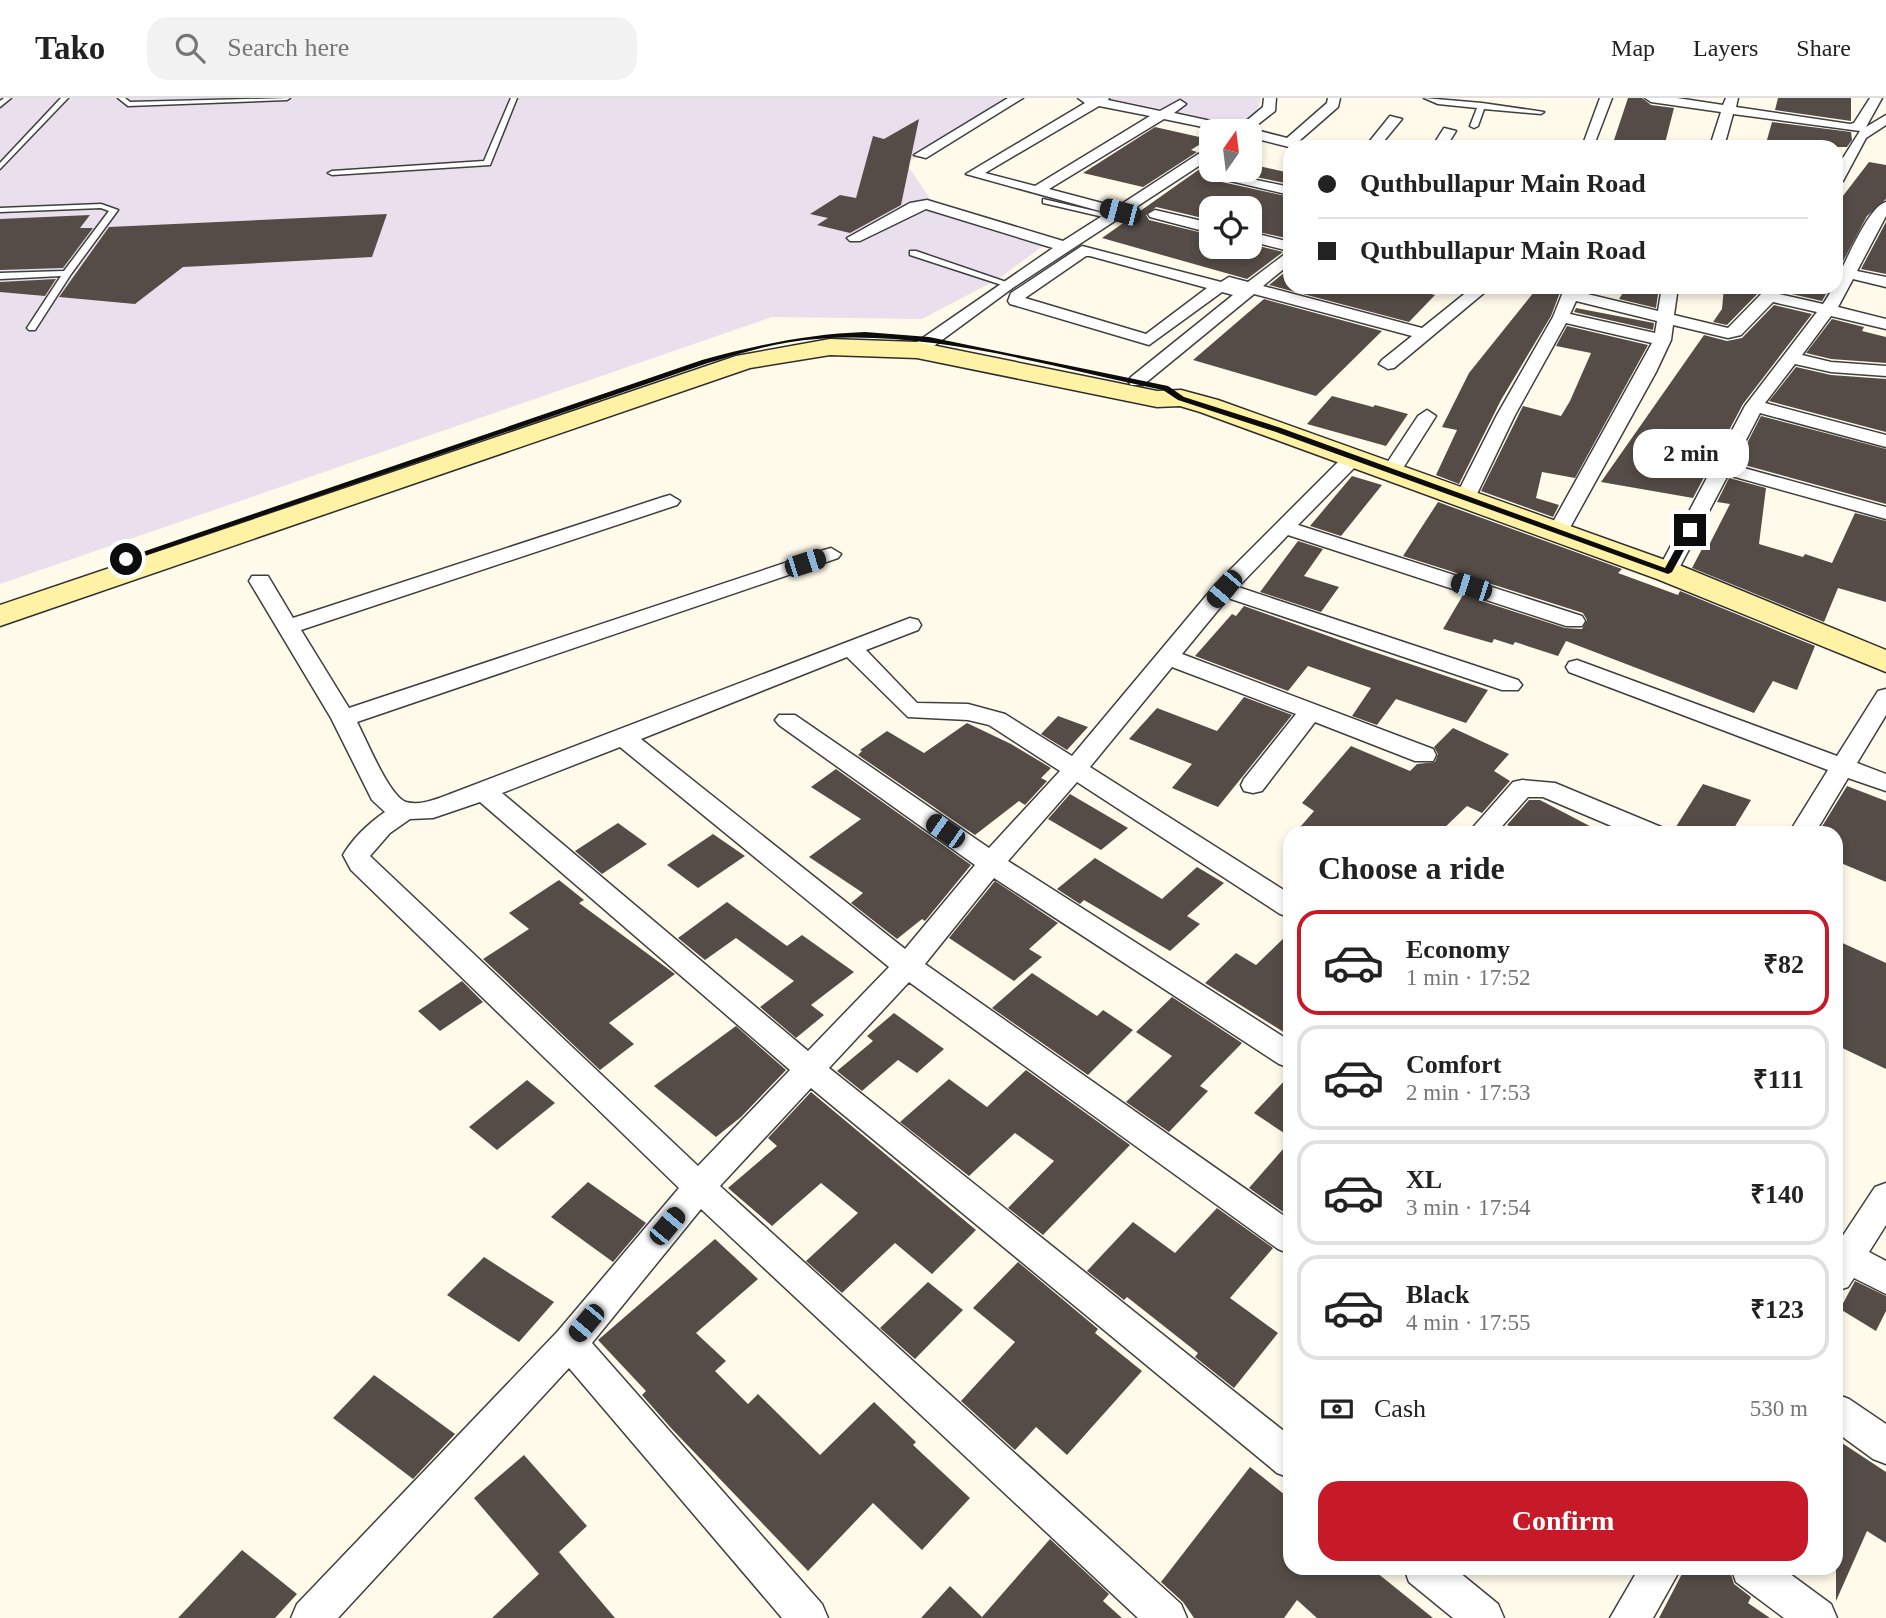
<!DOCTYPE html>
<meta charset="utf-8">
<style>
:root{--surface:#fff;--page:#f2f2f2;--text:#222;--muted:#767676;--line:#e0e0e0;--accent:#c61a28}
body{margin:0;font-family:"Times New Roman",serif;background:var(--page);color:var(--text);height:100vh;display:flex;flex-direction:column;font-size:26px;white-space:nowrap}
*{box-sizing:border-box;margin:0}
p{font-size:23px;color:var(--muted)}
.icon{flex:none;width:38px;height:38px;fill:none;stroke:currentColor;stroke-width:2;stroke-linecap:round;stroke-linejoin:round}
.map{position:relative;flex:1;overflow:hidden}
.side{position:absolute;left:1283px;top:728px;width:560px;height:749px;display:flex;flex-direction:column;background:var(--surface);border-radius:21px;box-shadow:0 4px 10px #0003}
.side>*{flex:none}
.hud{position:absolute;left:1283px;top:42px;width:560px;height:154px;border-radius:21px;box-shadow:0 4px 10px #0003;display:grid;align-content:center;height:154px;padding:0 35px;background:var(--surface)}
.needle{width:46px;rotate:14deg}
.tools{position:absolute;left:1199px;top:21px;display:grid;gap:14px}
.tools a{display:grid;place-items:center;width:63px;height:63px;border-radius:14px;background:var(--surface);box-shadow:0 4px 10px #0003;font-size:35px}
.end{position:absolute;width:32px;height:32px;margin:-16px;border:9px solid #0c0c0c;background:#fff;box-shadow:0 0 0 4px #fff}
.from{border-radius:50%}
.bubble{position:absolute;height:49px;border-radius:21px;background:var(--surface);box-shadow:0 4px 10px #0003;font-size:23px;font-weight:600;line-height:49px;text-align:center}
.car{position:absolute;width:21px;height:42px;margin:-21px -10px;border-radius:9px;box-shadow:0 0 5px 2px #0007;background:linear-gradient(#222 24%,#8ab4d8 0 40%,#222 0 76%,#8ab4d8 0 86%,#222 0)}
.hud b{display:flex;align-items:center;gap:24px;height:66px;font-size:26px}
.hud b+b{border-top:2px solid var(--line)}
.hud i{width:18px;height:18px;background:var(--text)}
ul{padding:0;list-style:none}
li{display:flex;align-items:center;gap:21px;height:105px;margin:0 14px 10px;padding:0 21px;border:4px solid var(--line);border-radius:21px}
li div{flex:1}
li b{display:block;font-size:26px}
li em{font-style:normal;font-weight:600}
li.current{border-color:var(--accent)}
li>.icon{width:63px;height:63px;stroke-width:1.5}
h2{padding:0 35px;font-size:32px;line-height:84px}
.pay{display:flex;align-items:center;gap:18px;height:77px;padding:0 35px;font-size:26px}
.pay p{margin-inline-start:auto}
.cta{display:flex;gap:14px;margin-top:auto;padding:14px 35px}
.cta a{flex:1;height:80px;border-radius:21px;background:var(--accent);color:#fff;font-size:28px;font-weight:600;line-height:80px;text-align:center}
header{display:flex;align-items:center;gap:42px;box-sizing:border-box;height:98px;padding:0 35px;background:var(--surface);border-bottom:2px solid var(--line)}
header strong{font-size:33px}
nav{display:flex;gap:38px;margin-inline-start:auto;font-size:24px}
.search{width:490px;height:63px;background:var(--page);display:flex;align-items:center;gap:18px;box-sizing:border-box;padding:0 24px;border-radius:21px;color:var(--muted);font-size:26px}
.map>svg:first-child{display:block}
.industrial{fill:#eadfec}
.building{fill:#554c47}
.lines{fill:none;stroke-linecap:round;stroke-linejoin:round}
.lane-casing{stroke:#3f3f3f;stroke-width:3}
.street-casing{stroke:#3f3f3f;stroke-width:3}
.secondary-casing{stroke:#2e2e2e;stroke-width:3}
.lane{fill:#fff;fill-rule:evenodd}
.street{fill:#fff;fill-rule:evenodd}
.secondary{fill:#fff2a5;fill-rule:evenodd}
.route{fill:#0c0c0c}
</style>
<header>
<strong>Tako</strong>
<div class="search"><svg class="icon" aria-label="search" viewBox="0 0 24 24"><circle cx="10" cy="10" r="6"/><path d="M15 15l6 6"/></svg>Search here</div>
<nav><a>Map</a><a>Layers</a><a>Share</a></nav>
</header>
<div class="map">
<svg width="1886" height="1520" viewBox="0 0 1886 1520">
<rect width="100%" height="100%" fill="#fffaea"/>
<!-- industrial -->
<g class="industrial">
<polygon points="0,0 1021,0 906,65 932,104 1047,145 998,181 922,221 772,219 0,486"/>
<polygon points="1108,0 1261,0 1253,30"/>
</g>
<!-- building -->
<g class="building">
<polygon points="1628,0 1642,0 1651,7 1674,10 1664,49 1613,45"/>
<polygon points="1778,0 1851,0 1851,23 1775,12"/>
<polygon points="919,21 901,107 850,135 817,127 828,120 810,116 840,97 856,100 873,38 884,41"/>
<polygon points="1772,24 1851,34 1852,42 1847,49 1765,49"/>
<polygon points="1155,29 1208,41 1191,52 1197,54 1143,89 1083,75"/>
<polygon points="1211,63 1211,70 1206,72 1208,81 1290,99 1290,141 1250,132 1250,110 1211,110 1211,122 1156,109 1146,117 1149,122 1211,137 1211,149 1250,149 1250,146 1283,154 1247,181 1102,140"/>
<polygon points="1869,64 1886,67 1886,101 1867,118 1839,171 1836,170 1836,107"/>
<polygon points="1250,66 1290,75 1290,86 1221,72 1250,72"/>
<polygon points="387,116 372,159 183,169 135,206 59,199 109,129"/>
<polygon points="90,117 80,130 93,130 63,170 0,172 0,121"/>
<polygon points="1886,124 1886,176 1861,171"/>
<polygon points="1290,170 1290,189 1405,189 1435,197 1409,224 1269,187"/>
<polygon points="56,181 45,198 0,194 0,184"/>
<polygon points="1538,189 1562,189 1551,218 1501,302 1459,386 1436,377 1457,332 1442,329 1469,275"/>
<polygon points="1724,189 1764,189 1727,227 1713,224 1722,211"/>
<polygon points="1787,189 1830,189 1822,203 1783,194"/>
<polygon points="1626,190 1658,196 1656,210 1619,201"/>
<polygon points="1264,201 1382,233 1316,298 1193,262"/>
<polygon points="1774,207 1812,216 1743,306 1693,400 1601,384 1704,237 1727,243 1742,240"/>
<polygon points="1576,210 1654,225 1653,232 1574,214"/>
<polygon points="1832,221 1864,229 1862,233 1886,239 1886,265 1831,261 1806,255"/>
<polygon points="1567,228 1648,247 1575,380 1542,374 1536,400 1559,407 1553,419 1481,393 1523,308 1561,318 1570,303 1591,255 1556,248"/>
<polygon points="1796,269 1831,277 1886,281 1886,334 1769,303"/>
<polygon points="1332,298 1373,309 1375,307 1408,316 1386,348 1307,326"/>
<polygon points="1761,318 1886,351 1886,406 1737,365"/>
<polygon points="1352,378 1382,387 1341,438 1310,428"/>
<polygon points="1729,380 1766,390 1759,446 1803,459 1805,456 1832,465 1855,415 1886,423 1886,504 1838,490 1824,524 1692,470 1703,449 1707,451 1730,406 1717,404"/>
<polygon points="1438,404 1622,471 1618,475 1678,497 1680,493 1815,548 1797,592 1773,583 1754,615 1566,543 1558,558 1515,544 1513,547 1494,541 1492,545 1443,531 1463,497 1565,530 1582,531 1587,522 1583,515 1403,458"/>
<polygon points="1298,443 1323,451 1304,478 1339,489 1321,514 1260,494"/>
<polygon points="1244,508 1362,550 1488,592 1466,625 1396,601 1377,627 1352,618 1371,590 1308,568 1288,593 1195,558 1232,516 1236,518"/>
<polygon points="1244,599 1292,617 1218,709 1172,690 1192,666 1129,641 1157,610 1217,633"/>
<polygon points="1058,618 1088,629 1067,652 1041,636"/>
<polygon points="967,625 1011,646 1051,670 1041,680 1047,683 1025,707 1019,703 975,737 858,657 862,653 860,652 887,633 924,655"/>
<polygon points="1453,630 1509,656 1494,673 1510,683 1482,715 1467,708 1439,735 1295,735 1314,713 1302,705 1351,648 1410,673 1417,666 1435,664 1438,656 1434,649"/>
<polygon points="836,671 971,767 925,823 922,821 897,841 851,805 863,795 809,759 861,721 811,689"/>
<polygon points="1703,686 1751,702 1731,735 1672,735"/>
<polygon points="1847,688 1886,703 1886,784 1836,763 1836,735 1818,735"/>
<polygon points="1070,696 1128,730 1101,752 1048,721"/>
<polygon points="1529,702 1540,702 1603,735 1524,735 1507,727"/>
<polygon points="618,725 647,746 602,776 575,753"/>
<polygon points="713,736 745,758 698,790 667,767"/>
<polygon points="1095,760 1162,801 1197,769 1224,785 1187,818 1200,826 1170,853 1084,802 1080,806 1057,791"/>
<polygon points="559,782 584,802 579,805 675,876 609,925 634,946 600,972 483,861 529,831 509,815"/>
<polygon points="995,783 1058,825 1029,851 1042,859 1014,883 949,840"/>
<polygon points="727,804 787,848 802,837 854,874 811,907 824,917 796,940 760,909 794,883 736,840 705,862 678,840"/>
<polygon points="1290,834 1290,938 1205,885 1236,855 1256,867"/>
<polygon points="1836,842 1886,865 1886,971 1836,947"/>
<polygon points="1032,875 1097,918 1103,912 1133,932 1088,977 992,910"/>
<polygon points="462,883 483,904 440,933 418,913"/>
<polygon points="1172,899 1242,945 1200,988 1208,993 1169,1034 1126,1004 1172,958 1136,934"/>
<polygon points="894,915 944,951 917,975 898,962 862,993 837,973 873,943 867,938"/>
<polygon points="736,928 786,972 741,1019 716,1039 654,988"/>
<polygon points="1026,972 1130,1047 1043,1137 1008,1110 1054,1063 1015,1035 969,1078 900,1024 949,981 987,1009"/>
<polygon points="1290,977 1290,1039 1254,1015"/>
<polygon points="527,982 555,1005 497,1052 469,1029"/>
<polygon points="811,994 976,1132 932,1176 895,1145 842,1195 806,1163 858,1115 821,1085 772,1128 728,1090 777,1048 768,1040"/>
<polygon points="1290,1043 1290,1111 1286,1116 1249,1090"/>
<polygon points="588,1084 646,1125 613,1164 551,1119"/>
<polygon points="1217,1110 1273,1150 1230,1200 1278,1235 1234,1290 1195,1259 1198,1255 1127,1199 1124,1202 1087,1173 1133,1124 1175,1155"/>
<polygon points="715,1141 758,1181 696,1235 726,1263 715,1273 748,1306 758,1296 820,1357 874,1304 916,1344 913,1347 970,1400 922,1452 873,1405 808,1473 671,1330 642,1297 646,1293 598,1242"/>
<polygon points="484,1159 554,1204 519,1244 447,1197"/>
<polygon points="1018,1164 1098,1231 1095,1235 1142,1273 1067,1357 1036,1329 1015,1352 961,1303 1015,1244 973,1210"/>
<polygon points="1855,1183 1886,1198 1886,1213 1876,1233 1840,1211"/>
<polygon points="928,1184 963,1212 915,1261 880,1230"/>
<polygon points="374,1277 455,1336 413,1381 333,1320"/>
<polygon points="1836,1341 1886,1374 1886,1445 1867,1433 1836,1503"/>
<polygon points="524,1357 587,1428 559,1454 615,1520 492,1520 539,1476 474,1400"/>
<polygon points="1250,1369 1290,1401 1290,1470 1371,1470 1433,1520 1317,1520 1297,1502 1284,1520 1194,1520 1183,1504 1161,1484"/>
<polygon points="1050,1441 1109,1496 1103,1503 1122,1520 921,1520 950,1488 982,1519"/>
<polygon points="242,1452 297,1496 275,1520 178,1520"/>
<polygon points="1685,1470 1729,1470 1734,1486 1751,1499 1748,1505 1770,1520 1659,1520"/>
</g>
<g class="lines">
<defs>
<g id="lane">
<polygon points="4,0 11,0 0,9 0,3"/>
<polygon points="61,0 68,0 0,71 0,65"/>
<polygon points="118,0 125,0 130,4 290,0 287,2 128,8"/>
<polygon points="511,0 517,0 490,67 332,77 328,75 332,73 484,63"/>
<polygon points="1424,0 1482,5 1544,14 1541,16 1484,11 1478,28 1474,30 1470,28 1477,10 1438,6"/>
<polygon points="1043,101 1112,117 1116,119 1112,121 1043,105"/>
<polygon points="101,106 118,112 71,176 35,232 29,232 27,230 61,178 0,181 0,175 64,173 109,113 101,110 0,114 0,110"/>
<polygon points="910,153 916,153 1012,186 1005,188 910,157"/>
</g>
<g id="street">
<polygon points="1008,0 1023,0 926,60 914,57"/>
<path d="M 1078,0 L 1109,0 L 1108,2 L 1160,13 L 1180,2 L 1186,6 L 1174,15 L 1239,29 L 1263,9 L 1264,0 L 1276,0 L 1275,13 L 1252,31 L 1287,40 L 1327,5 L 1328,0 L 1340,0 L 1338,9 L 1299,43 L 1313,49 L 1289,49 L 1250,39 L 1250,33 L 1222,33 L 1164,21 L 1049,91 L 1117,109 L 1206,51 L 1211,50 L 1211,60 L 1014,189 L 923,256 L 911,256 L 908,252 L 911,248 L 1053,150 L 926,111 L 860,143 L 850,143 L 847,140 L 910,105 L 927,102 L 1063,143 L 1107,115 L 966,76 L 1085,5 ZM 1099,8 L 1150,18 L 1035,88 L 985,75 Z"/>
<polygon points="1600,0 1612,0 1594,47 1582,49"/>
<polygon points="1645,0 1677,0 1723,7 1726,0 1738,0 1736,9 1850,26 1854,25 1870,0 1882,0 1866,29 1886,17 1886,27 1866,40 1843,83 1836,87 1836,71 1860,33 1733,16 1725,45 1718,49 1711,45 1721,14 1651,4"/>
<polygon points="1390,18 1402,21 1379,49 1365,49"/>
<polygon points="1444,30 1456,33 1446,49 1432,49"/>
<polygon points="1209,72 1290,89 1290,97 1209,78"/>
<path d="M 1886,104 L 1886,118 L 1857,173 L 1886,179 L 1886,189 L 1853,181 L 1838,209 L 1886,221 L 1886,231 L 1831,218 L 1802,257 L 1831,264 L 1886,268 L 1886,278 L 1831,274 L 1795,266 L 1765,305 L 1886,337 L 1886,349 L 1760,315 L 1733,367 L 1886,409 L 1886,421 L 1728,377 L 1675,478 L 1661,478 L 1657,474 L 1745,308 L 1817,214 L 1773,204 L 1741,237 L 1728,240 L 1673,227 L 1671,242 L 1656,274 L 1567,435 L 1557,441 L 1547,435 L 1652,245 L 1566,225 L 1515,317 L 1475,400 L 1465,406 L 1458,404 L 1455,400 L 1497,317 L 1553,219 L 1565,189 L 1581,189 L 1579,194 L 1658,213 L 1662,189 L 1678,189 L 1674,217 L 1728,230 L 1768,189 L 1784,189 L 1779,196 L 1823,206 C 1838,187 1864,110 1886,104 ZM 1576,203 L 1657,223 L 1655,235 L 1570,216 Z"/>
<polygon points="1155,112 1211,125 1211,135 1150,119 1148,116"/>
<path d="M 1250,134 L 1290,144 L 1290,166 L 1263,188 L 1422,230 L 1473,189 L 1491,189 L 1394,270 L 1388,271 L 1379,266 L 1382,262 L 1412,238 L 1254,196 L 1143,287 L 1131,287 L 1128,283 L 1131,279 L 1233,197 L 1222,194 L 1149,247 L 1010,206 L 1008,203 L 1011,195 L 1082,148 L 1221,184 L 1229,179 L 1248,184 L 1289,153 L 1250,143 ZM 1086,158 L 1090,158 L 1207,190 L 1146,236 L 1025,200 Z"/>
<polygon points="1427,312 1436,318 1398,378 1391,380 1384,378 1381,374 1418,318"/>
<path d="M 1352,355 L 1362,361 L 1359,365 L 1298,427 L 1582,518 L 1585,523 L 1582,528 L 1566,528 L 1288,437 L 1238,489 L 1518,582 L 1522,587 L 1518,592 L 1502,592 L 1228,500 L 1182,556 L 1433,651 L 1436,657 L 1433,663 L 1415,663 L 1315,624 L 1262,693 L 1253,695 L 1244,693 L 1241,687 L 1244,681 L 1296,616 L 1172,569 L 1090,669 L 1290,796 L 1290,819 L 1280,816 L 1077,684 L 1008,763 L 1290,943 L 1290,970 L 1279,966 L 994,780 L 925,866 L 1290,1122 L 1290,1156 L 1278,1151 L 909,884 L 829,970 L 1290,1338 L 1290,1380 L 1277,1375 L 811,990 L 720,1088 L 1181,1506 L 1187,1520 L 1138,1520 L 701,1111 L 592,1245 L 822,1506 L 828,1520 L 782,1520 L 569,1270 L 338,1520 L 291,1520 L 297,1506 L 558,1233 L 679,1090 L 351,772 L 343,757 C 353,740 369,725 385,714 L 372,702 L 331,620 L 249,483 L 252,478 L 268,478 L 293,520 L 663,399 L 670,397 L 680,403 L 677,407 L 301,532 L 349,610 L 824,452 L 831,450 L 841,456 L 838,460 L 357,624 C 366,641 389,698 406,704 C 420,708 437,701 450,696 L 910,520 L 918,522 L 921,527 L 918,532 L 866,552 L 917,605 L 968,606 L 1005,616 L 1072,658 L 1216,486 L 1345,357 ZM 847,559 L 908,619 L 968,622 L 989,627 L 1060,673 L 989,750 L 795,617 L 779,617 L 775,622 L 779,627 L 975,767 L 905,851 L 641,641 ZM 620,649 L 889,869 L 808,953 L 502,695 ZM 480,704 L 790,972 L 698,1068 L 370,758 L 390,735 L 410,721 L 433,720 Z"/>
<polygon points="1577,562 1837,658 1878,593 1886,591 1886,617 1857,665 1886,676 1886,693 1848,680 1815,735 1789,735 1828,672 1569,574 1566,569 1569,564"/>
<polygon points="1522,682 1555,685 1661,729 1665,735 1628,735 1543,699 1528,699 1496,735 1468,735 1513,684"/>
<polygon points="1886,1085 1886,1127 1869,1154 1886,1163 1886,1196 1854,1180 1848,1189 1836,1193 1836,1137 1842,1139 1875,1089"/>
<polygon points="1836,1296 1849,1301 1886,1326 1886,1366 1873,1361 1836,1334"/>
<polygon points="1404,1470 1454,1470 1498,1506 1504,1520 1453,1520 1409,1484"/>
<polygon points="1639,1470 1681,1470 1653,1520 1610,1520"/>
<polygon points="1731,1470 1782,1470 1831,1506 1837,1520 1784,1520 1736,1484"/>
</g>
<polygon id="secondary" points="830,241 917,244 1157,293 1181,292 1218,302 1679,467 1886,552 1886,574 1657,481 1200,314 1180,308 1157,309 917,260 830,257 750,270 0,528 0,507 736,258"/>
</defs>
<!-- lane casing -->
<use href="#lane" class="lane-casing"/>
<!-- street casing -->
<use href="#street" class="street-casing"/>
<!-- secondary casing -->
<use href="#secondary" class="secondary-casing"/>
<!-- lane -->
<use href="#lane" class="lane"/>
<!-- street -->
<use href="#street" class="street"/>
<!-- secondary -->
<use href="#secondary" class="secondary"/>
</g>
<!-- route -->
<path class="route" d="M 865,234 L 929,239 L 1168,288 L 1184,299 L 1281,330 L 1665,470 L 1687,430 L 1695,432 L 1672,474 L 1668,476 L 1276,334 L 1178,302 L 1163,292 C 1052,269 931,232 817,241 C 779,243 743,255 708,265 L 129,463 L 122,461 L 702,262 C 757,247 808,236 865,234 Z"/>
</svg>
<div class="tools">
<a><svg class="needle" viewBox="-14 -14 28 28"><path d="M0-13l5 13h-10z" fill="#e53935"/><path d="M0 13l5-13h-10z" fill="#767676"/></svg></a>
<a><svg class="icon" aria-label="locate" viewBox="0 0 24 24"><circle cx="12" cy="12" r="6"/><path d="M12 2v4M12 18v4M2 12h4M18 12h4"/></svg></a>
</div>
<i class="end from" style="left:126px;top:461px"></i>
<i class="end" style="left:1690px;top:432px"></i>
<div class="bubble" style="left:1633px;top:331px;width:116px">2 min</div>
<i class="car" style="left:1120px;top:114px;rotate:285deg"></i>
<i class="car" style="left:805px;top:465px;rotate:72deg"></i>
<i class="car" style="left:1471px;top:489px;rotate:288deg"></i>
<i class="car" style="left:1224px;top:491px;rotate:220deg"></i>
<i class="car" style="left:945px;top:733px;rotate:305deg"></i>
<i class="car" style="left:667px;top:1128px;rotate:40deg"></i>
<i class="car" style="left:586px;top:1225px;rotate:220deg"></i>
<div class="hud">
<b><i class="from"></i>Quthbullapur Main Road</b>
<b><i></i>Quthbullapur Main Road</b>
</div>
<section class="side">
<h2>Choose a ride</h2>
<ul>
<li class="current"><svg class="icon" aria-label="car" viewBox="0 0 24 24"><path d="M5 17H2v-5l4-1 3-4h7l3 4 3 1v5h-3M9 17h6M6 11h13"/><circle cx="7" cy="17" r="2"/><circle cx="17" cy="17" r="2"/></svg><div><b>Economy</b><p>1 min · 17:52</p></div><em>₹82</em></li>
<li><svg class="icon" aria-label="car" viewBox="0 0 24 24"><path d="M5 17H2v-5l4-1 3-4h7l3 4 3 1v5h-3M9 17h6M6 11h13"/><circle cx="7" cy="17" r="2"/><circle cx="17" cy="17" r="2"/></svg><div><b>Comfort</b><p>2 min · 17:53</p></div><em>₹111</em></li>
<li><svg class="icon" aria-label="car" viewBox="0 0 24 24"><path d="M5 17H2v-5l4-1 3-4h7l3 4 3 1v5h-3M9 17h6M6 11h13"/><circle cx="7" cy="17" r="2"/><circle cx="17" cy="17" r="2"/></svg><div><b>XL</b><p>3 min · 17:54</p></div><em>₹140</em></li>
<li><svg class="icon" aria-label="car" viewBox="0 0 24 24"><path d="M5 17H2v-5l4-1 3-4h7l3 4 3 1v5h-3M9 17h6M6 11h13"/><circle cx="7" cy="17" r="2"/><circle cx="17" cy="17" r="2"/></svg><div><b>Black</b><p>4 min · 17:55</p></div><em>₹123</em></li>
</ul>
<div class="pay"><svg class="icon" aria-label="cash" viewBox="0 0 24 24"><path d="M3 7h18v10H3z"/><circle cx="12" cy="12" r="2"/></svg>Cash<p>530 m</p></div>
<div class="cta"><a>Confirm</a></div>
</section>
</div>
